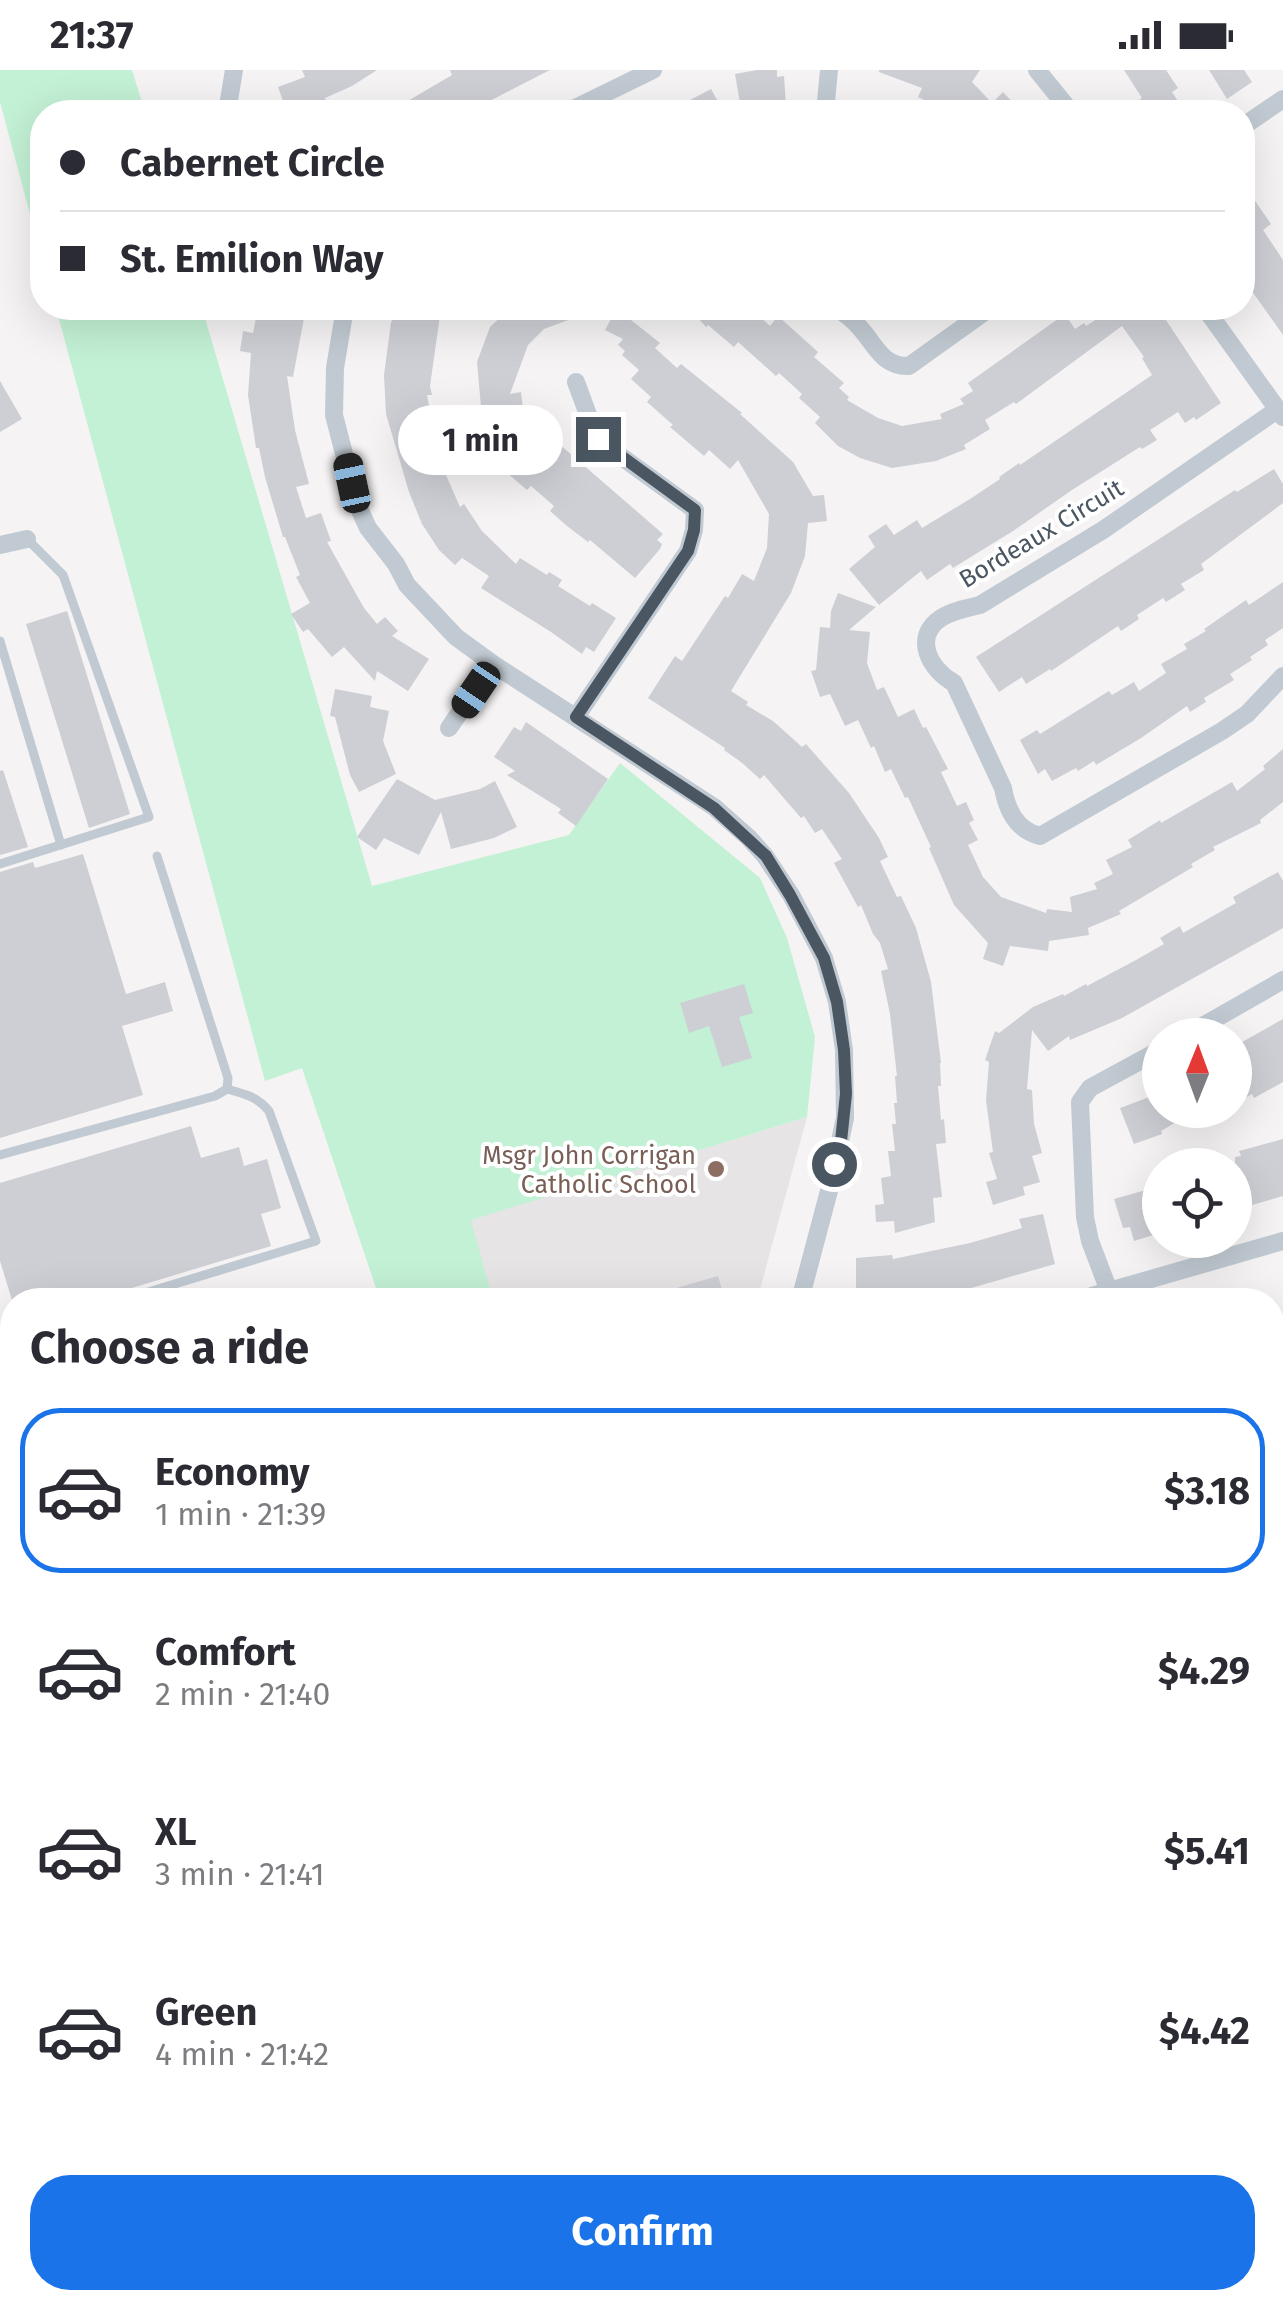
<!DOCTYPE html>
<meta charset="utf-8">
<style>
:root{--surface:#fff;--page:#f2f2f3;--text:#2b2b33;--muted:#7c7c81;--line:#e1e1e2;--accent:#1a73e8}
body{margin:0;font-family:"Fira Sans",sans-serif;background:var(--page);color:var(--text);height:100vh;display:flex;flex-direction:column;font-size:38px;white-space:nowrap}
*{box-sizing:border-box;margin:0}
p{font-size:32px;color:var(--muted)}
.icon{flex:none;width:55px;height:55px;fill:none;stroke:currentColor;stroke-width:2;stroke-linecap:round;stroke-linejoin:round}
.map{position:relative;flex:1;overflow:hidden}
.sheet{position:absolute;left:0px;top:1218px;width:1285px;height:1022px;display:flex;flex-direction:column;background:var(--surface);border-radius:40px 40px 0 0;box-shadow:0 10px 40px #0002}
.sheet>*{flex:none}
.top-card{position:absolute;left:30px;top:30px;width:1225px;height:220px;border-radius:40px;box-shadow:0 10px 40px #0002;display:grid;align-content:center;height:220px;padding:0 30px;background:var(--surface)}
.needle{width:65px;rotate:1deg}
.fabs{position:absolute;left:1142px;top:948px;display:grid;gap:20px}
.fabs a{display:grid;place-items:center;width:110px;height:110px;border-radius:50%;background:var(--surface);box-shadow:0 10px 40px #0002;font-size:50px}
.end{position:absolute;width:45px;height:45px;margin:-22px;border:12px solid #4a5661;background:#fff;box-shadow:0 0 0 5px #fff}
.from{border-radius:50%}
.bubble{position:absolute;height:70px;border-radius:35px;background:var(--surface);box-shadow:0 10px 40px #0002;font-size:32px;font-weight:700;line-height:70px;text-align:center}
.car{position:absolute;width:30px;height:60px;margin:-30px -15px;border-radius:12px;box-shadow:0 0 8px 2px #0007;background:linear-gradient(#222 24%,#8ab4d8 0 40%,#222 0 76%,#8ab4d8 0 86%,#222 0)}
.top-card b{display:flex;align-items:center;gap:35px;height:95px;font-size:38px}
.top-card b+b{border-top:2px solid var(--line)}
.top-card i{width:25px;height:25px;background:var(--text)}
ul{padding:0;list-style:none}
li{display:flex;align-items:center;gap:30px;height:165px;margin:0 20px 15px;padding:0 10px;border:5px solid transparent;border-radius:40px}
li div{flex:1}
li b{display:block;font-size:38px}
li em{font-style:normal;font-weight:700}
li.selected{border-color:var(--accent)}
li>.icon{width:90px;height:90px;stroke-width:1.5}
h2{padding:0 30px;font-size:45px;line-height:120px}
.action{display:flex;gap:20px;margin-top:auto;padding:20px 30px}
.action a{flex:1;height:115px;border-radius:40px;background:var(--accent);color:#fff;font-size:40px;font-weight:700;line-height:115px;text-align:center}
.status{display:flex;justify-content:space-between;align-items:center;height:70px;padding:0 50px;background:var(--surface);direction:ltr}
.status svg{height:28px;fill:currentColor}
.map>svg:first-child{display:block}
.education{fill:#e6e4e5}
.green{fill:#c3f1d5}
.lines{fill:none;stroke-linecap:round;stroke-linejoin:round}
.stream{stroke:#90daee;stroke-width:6}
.building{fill:#cdcfd5}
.lane{stroke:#c1cad2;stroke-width:9}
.street{stroke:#c1cad2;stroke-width:18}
.secondary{stroke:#c1cbd6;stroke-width:25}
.route{stroke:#4a5661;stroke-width:12}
.education-dot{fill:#8d6e63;stroke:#fff;stroke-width:4}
.labels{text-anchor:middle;stroke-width:8;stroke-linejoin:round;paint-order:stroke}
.street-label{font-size:25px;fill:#4a5661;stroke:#fff}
.education-label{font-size:25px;fill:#785e54;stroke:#fff;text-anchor:end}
</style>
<div class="status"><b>21:37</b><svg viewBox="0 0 49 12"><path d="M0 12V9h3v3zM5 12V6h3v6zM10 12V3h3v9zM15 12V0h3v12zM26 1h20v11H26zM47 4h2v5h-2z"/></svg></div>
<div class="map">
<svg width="1283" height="2238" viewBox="0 0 1283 2238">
<rect width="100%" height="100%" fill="#f5f3f3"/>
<!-- education -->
<polygon class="education" points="807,1047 757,1230 493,1230 470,1150"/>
<!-- green -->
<g class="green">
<polygon points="0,0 132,0 145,42 42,42 42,189 0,32"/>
<polygon points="56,238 202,238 372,816 569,765 620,693 760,808 787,868 815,967 807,1047 471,1150 493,1230 380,1230 302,998 265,1011"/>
<polygon points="1273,2020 1283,2032 1283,2156 1273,2144"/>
<polygon points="607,2228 776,2228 779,2238 611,2238"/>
</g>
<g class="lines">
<!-- stream -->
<g class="stream">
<polyline points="0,1977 12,1974"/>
<polyline points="1272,2075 1283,2086"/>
</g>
</g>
<!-- building -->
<g class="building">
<polygon points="302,0 377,0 352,16 325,28 326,31 300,42 287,42 278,17 305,7"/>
<polygon points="450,0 550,0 468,42 389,42 452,5"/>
<polygon points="757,0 777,0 777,7 784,6 786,36 741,39 735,4"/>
<polygon points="879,0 980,0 972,12 992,33 1003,22 1022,42 949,42 918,27 922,18 879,2"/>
<polygon points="1124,0 1166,0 1178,18 1172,22 1185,42 1122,42 1142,28"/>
<polygon points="1209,0 1244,0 1252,12 1227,29"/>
<polygon points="711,19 724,42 667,42"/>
<polygon points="1242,112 1271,154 1263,160 1283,190 1283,265 1242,207"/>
<polygon points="258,238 290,238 288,245 304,248 293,307 287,306 295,360 309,414 296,417 306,448 321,443 331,471 327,472 364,538 377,554 385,547 398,561 392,566 429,589 408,621 377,601 375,611 344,577 332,587 308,559 303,562 291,544 310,533 296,507 300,505 285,467 283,467 265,407 259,378 256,378 248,325 251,283 240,281 243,261 253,263"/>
<polygon points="397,238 441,238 430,316 432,325 427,325 434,362 442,359 448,377 453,402 446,405 460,437 464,434 482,461 516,494 520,488 547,505 549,502 562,510 558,516 590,536 592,533 616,548 594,582 586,577 582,584 551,562 481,518 489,506 462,488 455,495 439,480 422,454 409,422 386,344 384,305 391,253"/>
<polygon points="510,238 598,238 598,239 544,259 528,275 510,324 521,322 524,347 493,351 492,347 482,348 477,292 490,257"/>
<polygon points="689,238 750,238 770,256 778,246 818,282 814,287 844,313 839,318 849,327 847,330 878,348 902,356 942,349 940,344 964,334 960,329 973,321 968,313 1065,244 1075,259 1084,253 1086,256 1114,238 1158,238 1221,333 1196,350 1194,347 1185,353 1178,342 1150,360 1157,370 1142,379 1140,377 1072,420 1013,461 953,498 950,494 927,510 921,501 879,535 849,499 875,477 868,466 886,454 894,465 917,450 922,458 970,429 1000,409 999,407 1019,393 1020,395 1152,305 1142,288 1144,287 1122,256 1016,334 1014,332 985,350 990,359 964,375 966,379 936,391 892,398 860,388 838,376 815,353 820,347 799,328 802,324 779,303 776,306 738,272 734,277 708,255 706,257"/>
<polygon points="616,240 631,250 660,273 655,278 677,298 681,294 742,343 740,344 793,392 813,426 824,425 827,451 808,453 805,486 791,523 731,621 748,632 746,635 773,651 802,677 806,674 849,723 879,768 888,787 880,791 897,827 901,826 916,858 931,912 941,993 940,993 941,1016 938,1016 941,1050 944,1049 946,1073 936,1074 942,1127 933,1128 935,1152 895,1163 894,1151 876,1152 875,1135 884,1134 881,1108 891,1106 888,1081 895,1081 892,1054 896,1054 894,1033 897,1033 895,1006 897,1006 890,944 881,901 888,899 880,873 873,864 861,835 858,837 834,793 842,789 822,759 815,763 804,746 801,748 764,705 760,709 741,692 724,680 725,678 648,628 675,586 682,591 725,526 728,528 742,504 754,511 767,478 769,444 738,390 730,399 709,380 704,386 670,357 673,355 647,332 651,327 631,309 639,300 622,285 625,281 618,275 623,269 605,260"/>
<polygon points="0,311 22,349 0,362"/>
<polygon points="530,347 548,370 551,367 663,464 657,470 662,474 660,479 635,508 590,470 588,472 567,456 550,441 554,436 531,416 527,420 500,397 496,401 483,384"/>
<polygon points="1274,399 1283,414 1283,433 1201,494 1204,500 1181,514 1185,520 1166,532 1163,528 1137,545 1139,549 1121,561 1118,556 1051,601 1050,599 1026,614 1022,607 999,622 976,587 1235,420 1237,422"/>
<polygon points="1283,512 1283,558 1265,570 1268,575 1250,587 1252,590 1230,604 1234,610 1204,628 1206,632 1190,642 1187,636 1141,668 1096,695 1094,691 1078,701 1076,698 1052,711 1045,699 1038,704 1020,670 1037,660 1040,664 1109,621 1112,625 1134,612 1139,621 1166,603 1161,594 1187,579 1184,574 1206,561 1204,559 1246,530 1249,535"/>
<polygon points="838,523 876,537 849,560 870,562 867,593 877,620 884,617 898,647 914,639 923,658 926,657 948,699 941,702 957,736 966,732 974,750 969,753 978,770 968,775 983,807 1001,827 1046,843 1047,839 1072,842 1070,827 1097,819 1094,813 1113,804 1106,790 1132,777 1128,770 1160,750 1161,753 1232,712 1237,721 1265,699 1263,696 1283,679 1283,732 1260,750 1261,753 1213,777 1215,780 1191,794 1193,797 1119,841 1121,844 1088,858 1089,865 1049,871 1048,881 1010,876 1003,896 983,889 988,873 954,835 929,778 931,777 908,727 905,728 891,699 885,702 874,676 871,678 858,650 845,656 830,624 820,627 811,601 816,600 820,557 830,558 831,541"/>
<polygon points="67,541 130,744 89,758 26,554"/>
<polygon points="335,619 372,626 370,637 389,641 383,671 396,704 359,722 350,705 335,647 330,646"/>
<polygon points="526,652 608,709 576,756 558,743 561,739 507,705 515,701 494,687 514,657 521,661"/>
<polygon points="3,700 28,777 0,785 0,701"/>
<polygon points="397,709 435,730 480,719 495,711 517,757 494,768 451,779 441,742 419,785 384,768 376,780 357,767"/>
<polygon points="83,784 126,924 165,912 173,941 122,956 143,1025 0,1068 0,802 33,792 35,798"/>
<polygon points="1278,802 1283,811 1283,858 1122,948 1070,970 1069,966 1048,981 1032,960 1027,1019 1032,1020 1034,1054 1042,1083 1032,1086 1040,1112 1023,1117 1025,1125 993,1135 986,1112 997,1109 989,1083 993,1082 986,1031 989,992 985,990 995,961 999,963 1033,937 1063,924 1064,926 1086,914 1087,916 1136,890 1164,874 1160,868 1180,856 1183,863 1236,833 1233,827"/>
<polygon points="744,914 753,943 739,947 752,988 722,997 709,956 689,963 680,933"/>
<polygon points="1283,949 1283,1012 1254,1028 1252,1024 1235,1034 1235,976"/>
<polygon points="1160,1023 1160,1040 1197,1040 1161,1061 1162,1064 1134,1074 1120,1038"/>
<polygon points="191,1056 201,1088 239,1077 244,1096 267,1089 281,1138 261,1144 271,1176 92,1230 12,1230 0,1191 0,1113"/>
<polygon points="1283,1069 1283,1126 1235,1140 1235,1087 1241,1086 1239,1081"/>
<polygon points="1160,1116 1160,1163 1134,1171 1130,1157 1123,1158 1114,1129"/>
<polygon points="1043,1144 1055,1194 954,1223 953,1220 901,1230 900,1226 873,1226 873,1230 856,1230 856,1188 892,1185 893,1189 970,1173 1022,1158 1019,1149"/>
<polygon points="718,1206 725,1230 650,1230 649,1226"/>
</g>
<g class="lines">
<!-- lane -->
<g class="lane">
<polyline points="0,571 61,775"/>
<polyline points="0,794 149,747 63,505 28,470"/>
<polyline points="0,1085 215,1026 227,1019 228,1008 157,786"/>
<path d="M 122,1230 L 316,1171 L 269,1041 C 257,1026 244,1024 227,1019"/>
<polyline points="0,1267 12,1264"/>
<polyline points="0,1316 12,1312"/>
<polyline points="0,1931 12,1928"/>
</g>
<!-- street -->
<g class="street">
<polyline points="1037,0 1071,42"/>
<polyline points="227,42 234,0"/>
<polyline points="567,42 653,0"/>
<polyline points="825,42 829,0"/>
<polyline points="1242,57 1283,29"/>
<polyline points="345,238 335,298 334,345 357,434 368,458 396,494 407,515 456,567 493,594 714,737 749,768 765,786 791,825 824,888 837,932 844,980 845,1048 830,1117 800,1230"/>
<path d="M 836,238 C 846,244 854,250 861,259 C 876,276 883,297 909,296 L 990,238"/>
<polyline points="1205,238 1283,347"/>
<polyline points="576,312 597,369 695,440 694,460 688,481 576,647"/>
<path d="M 1277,340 L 1103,460 L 980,535 C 967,538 952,541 941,548 C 912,567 930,600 954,613 L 1003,718 C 1007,740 1016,760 1040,766 L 1222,661 L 1247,644 L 1283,606"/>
<polyline points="0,475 27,469"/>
<polyline points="449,658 493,594"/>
<polyline points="1187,965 1283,910"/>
<polyline points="1109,1221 1090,1171 1085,1147 1080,1032 1090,1018 1160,980"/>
<polyline points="1078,1230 1283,1171"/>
<polyline points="0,1417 12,1455"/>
<polyline points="1272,1547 1283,1544"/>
<polyline points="1272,1830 1283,1837"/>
<polyline points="176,2228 179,2238"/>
<polyline points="1152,2228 1164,2238"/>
<polyline points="1067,2238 1080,2228"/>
</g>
<!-- secondary -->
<g class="secondary">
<polyline points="1272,1338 1283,1335"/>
<polyline points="0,1714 12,1710"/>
</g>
</g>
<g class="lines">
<!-- route -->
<polyline class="route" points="598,369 695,440 694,460 688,481 576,647 714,738 766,786 790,825 824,888 837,932 844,980 846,1024 841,1071 834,1094"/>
</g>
<!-- markers -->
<circle class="education-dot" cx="716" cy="1099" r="10"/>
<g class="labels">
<!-- street labels -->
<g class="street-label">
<text transform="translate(1041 463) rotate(-31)" y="9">Bordeaux Circuit</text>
</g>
<!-- education labels -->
<g class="education-label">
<text x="696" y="1094">Msgr John Corrigan<tspan x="696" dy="29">Catholic School</tspan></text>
</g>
</g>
</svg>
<div class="fabs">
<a><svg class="needle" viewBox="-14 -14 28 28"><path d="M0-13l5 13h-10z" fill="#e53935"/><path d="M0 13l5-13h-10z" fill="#7c7c81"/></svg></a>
<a><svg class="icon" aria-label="locate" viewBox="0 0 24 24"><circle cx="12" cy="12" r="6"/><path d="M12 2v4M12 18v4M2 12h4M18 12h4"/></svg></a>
</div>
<i class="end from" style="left:834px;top:1094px"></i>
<i class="end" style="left:598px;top:369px"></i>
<div class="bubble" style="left:398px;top:335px;width:165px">1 min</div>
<i class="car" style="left:352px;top:413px;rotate:348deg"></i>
<i class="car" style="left:476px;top:620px;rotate:214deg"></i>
<div class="top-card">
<b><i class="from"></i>Cabernet Circle</b>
<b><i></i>St. Emilion Way</b>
</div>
<section class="sheet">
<h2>Choose a ride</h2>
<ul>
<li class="selected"><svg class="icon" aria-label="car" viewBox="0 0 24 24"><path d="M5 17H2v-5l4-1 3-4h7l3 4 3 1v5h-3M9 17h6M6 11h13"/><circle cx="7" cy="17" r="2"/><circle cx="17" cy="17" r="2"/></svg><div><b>Economy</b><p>1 min · 21:39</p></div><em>$3.18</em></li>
<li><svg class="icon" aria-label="car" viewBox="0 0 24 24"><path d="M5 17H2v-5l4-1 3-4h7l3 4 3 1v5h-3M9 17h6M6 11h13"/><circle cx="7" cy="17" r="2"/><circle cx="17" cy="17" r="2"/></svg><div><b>Comfort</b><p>2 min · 21:40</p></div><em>$4.29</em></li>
<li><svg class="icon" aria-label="car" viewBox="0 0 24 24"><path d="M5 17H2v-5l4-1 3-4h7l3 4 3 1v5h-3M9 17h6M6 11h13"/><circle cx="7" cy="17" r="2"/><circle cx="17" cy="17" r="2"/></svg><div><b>XL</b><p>3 min · 21:41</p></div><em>$5.41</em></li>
<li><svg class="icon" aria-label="car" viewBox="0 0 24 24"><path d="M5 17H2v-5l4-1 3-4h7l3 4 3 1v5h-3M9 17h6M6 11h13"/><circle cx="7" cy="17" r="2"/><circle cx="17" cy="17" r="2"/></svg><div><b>Green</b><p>4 min · 21:42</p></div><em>$4.42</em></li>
</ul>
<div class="action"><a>Confirm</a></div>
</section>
</div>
